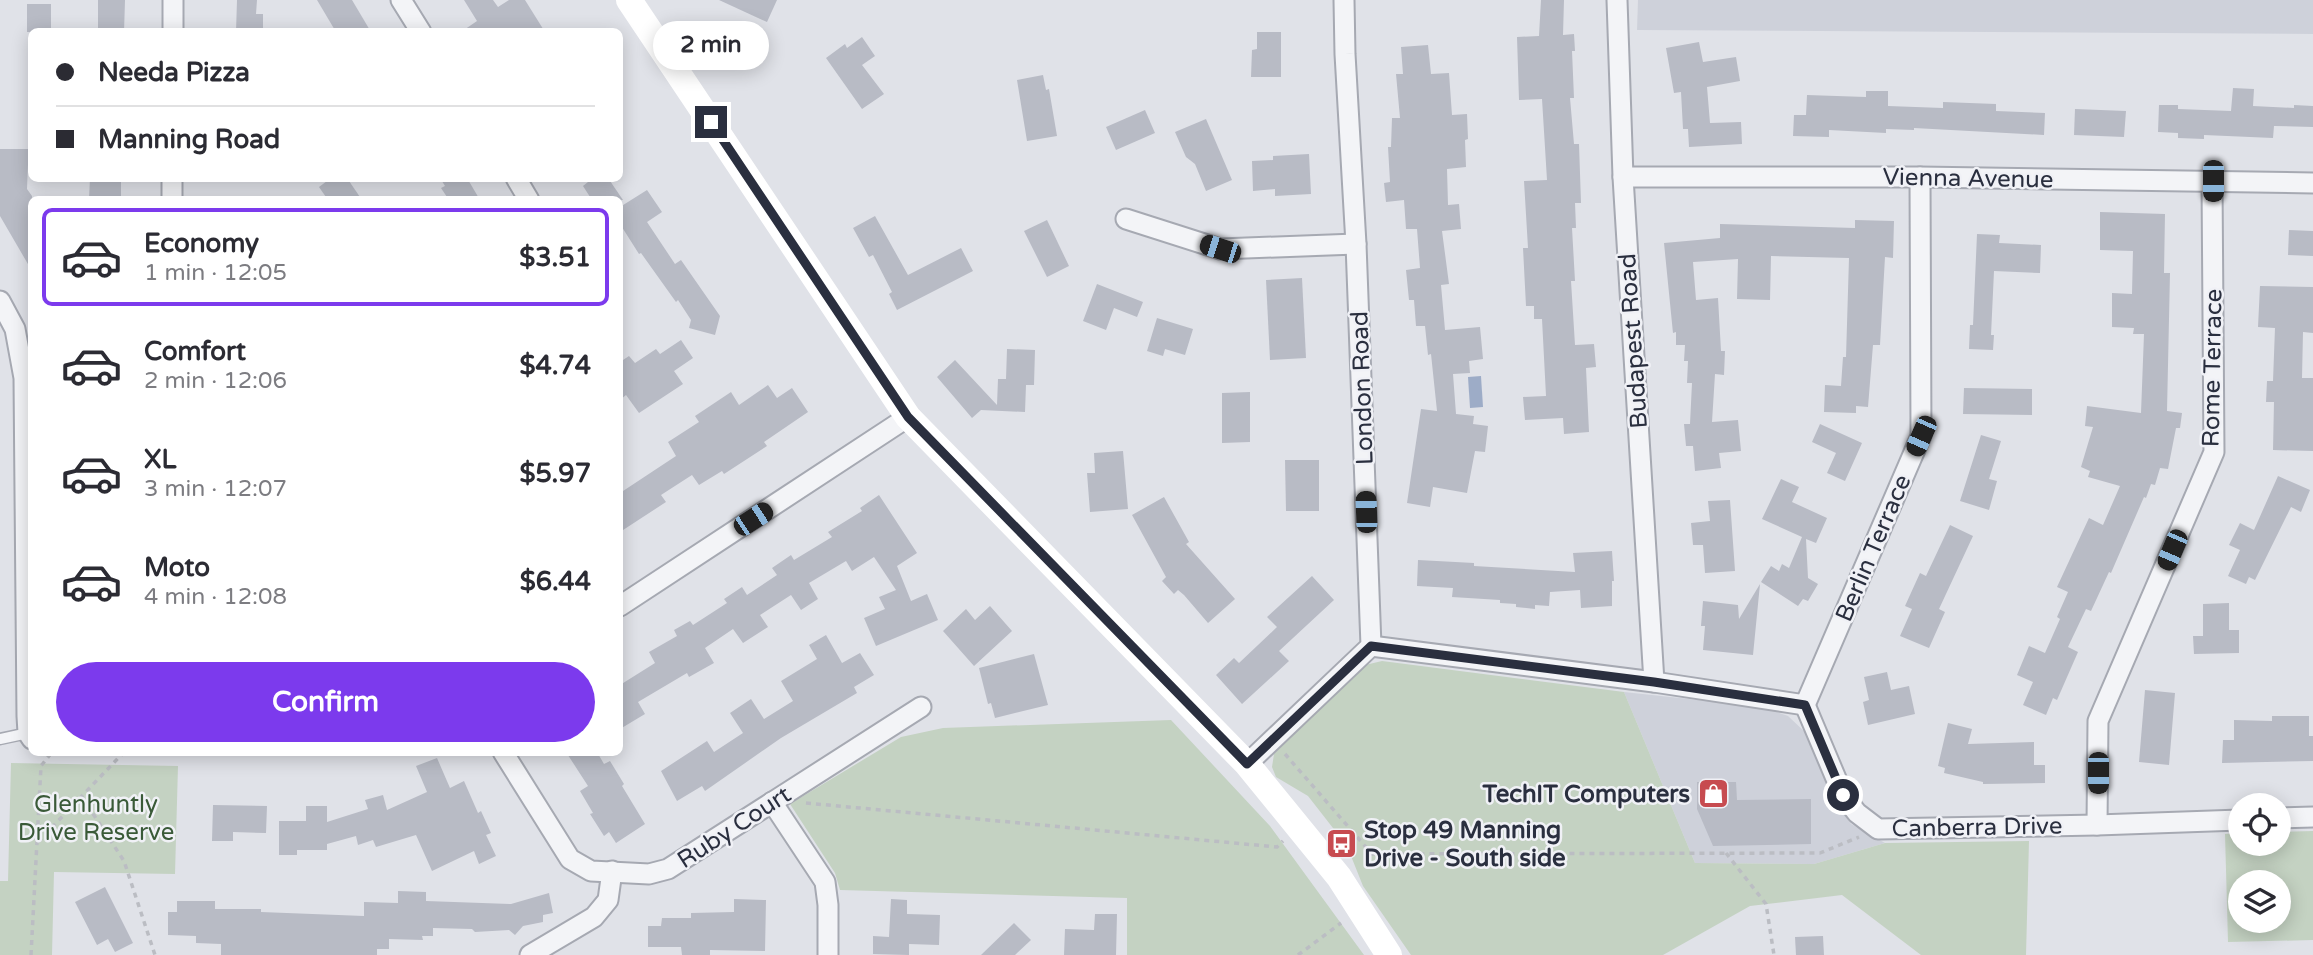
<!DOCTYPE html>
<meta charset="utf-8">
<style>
:root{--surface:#fff;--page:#f7f7f7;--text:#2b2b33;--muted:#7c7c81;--line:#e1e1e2;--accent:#7c3aed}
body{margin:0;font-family:"Varela Round",sans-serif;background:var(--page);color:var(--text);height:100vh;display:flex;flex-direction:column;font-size:26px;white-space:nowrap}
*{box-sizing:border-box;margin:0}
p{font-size:23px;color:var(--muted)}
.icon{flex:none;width:38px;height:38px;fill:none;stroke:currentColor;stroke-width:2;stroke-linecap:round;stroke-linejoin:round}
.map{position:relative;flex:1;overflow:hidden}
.side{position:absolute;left:28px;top:196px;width:595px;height:560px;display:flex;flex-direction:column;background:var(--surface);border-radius:10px;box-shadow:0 4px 18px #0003}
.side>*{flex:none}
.guide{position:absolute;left:28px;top:28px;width:595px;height:154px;border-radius:10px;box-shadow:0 4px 18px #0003;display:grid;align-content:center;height:154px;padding:0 28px;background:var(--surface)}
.buttons{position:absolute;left:2228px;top:793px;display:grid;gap:14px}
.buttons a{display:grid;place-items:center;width:63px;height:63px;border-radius:50%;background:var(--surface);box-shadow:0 4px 18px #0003;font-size:35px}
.end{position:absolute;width:32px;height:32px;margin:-16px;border:9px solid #2a2f3f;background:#fff;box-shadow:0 0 0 4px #fff}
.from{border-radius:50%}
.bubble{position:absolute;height:49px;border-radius:24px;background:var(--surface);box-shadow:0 4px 18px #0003;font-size:23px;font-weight:800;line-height:49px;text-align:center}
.car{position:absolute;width:21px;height:42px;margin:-21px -10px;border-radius:9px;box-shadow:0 0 5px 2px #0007;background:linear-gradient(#222 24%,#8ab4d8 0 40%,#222 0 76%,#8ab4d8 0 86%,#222 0)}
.guide b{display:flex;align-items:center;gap:24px;height:66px;font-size:26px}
.guide b+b{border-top:2px solid var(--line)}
.guide i{width:18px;height:18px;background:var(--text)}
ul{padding:12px 0 0;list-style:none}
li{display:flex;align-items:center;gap:21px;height:98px;margin:0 14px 10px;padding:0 14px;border:4px solid transparent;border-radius:10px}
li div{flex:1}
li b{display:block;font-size:26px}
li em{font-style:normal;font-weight:800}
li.selected{border-color:var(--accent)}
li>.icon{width:63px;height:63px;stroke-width:1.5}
.button{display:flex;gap:14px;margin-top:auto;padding:14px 28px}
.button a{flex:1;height:80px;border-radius:42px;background:var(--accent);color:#fff;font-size:28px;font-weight:800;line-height:80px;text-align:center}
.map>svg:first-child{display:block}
.built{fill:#ced1da}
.green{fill:#c4d2c2;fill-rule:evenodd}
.water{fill:#9dacc7}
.building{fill:#b8bbc5}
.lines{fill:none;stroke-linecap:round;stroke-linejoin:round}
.lane-casing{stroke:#a6a9b2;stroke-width:13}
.street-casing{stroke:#a6a9b2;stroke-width:23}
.path{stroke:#bbbdc3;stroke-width:3.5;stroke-dasharray:5 5;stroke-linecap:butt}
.lane{stroke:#f3f4f7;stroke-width:10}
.street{stroke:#f3f4f7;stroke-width:19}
.secondary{stroke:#fff;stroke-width:26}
.route{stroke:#2a2f3f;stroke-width:9}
.labels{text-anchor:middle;stroke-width:5;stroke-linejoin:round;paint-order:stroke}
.street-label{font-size:24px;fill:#2a2f3f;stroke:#f0f1f6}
.poi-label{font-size:24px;font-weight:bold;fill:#2a2f3f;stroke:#f0f1f6;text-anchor:end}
.park-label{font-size:24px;fill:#3a5a38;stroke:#f0f1f6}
</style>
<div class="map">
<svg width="2313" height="955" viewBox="0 0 2313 955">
<rect width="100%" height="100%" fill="#e0e2e8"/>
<!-- built -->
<g class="built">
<polygon points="1638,0 2313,0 2313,34 1637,30"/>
<polygon points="1624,692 1763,707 1788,716 1806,733 1833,798 1851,824 1885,843 1814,864 1695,863"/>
</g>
<!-- green -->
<g class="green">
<polygon points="1382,661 1624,692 1695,863 1814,864 1885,843 2029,841 2026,955 1921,955 1842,895 1750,906 1663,955 1411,955 1363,886 1347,846 1308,796 1276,777 1272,767 1274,754 1361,666"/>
<polygon points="1171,720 1270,826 1364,955 1127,955 1127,898 840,890 835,873 790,804 901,737 943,728"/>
<polygon points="11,763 178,766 175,874 54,872 52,955 0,955 0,881 8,881"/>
<path d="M 2313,831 L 2313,940 L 2228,942 L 2225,834 L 2240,833 L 2240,844 L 2278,844 L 2279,832 ZM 2278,882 L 2278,920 L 2240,920 L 2240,882 Z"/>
</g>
<!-- water -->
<polygon class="water" points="1481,376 1483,407 1470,408 1468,377"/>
<!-- building -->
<g class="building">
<polygon points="98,0 125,0 124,32 98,32"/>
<polygon points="237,0 257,0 256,14 263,14 263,32 236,32"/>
<polygon points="317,0 352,0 371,32 336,32"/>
<polygon points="464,0 493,0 498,7 509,0 525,0 545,32 461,32 477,21"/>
<polygon points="719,0 777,0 767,22"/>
<polygon points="1541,0 1564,0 1563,35 1574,34 1575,51 1572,51 1574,98 1570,98 1574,144 1579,144 1581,203 1575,203 1576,228 1572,228 1575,281 1571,281 1575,345 1594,344 1596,367 1586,368 1589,432 1564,434 1563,418 1525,420 1523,397 1546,396 1542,319 1534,319 1534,306 1526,306 1523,248 1528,248 1524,181 1547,180 1542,99 1519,100 1517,37 1539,36"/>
<rect x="27" y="4" width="24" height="28"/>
<polygon points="1257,32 1281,32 1281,77 1251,77 1252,50 1257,49"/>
<polygon points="862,37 875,56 862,65 884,94 862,109 826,58 845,44 847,48"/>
<polygon points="1699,42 1703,62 1736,57 1740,81 1707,87 1710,123 1741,122 1742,144 1689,147 1688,129 1683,129 1681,92 1674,93 1666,48"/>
<polygon points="1428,45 1431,74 1449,73 1452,115 1467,114 1468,139 1465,140 1466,167 1447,169 1448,205 1459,204 1461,229 1442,231 1449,284 1441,285 1445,330 1480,327 1483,359 1469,361 1470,373 1453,374 1456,414 1474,416 1473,424 1488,426 1485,452 1475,451 1467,493 1433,487 1430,507 1407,503 1421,409 1437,411 1431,354 1428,355 1425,326 1416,326 1414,300 1409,300 1406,270 1420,268 1417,229 1406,229 1404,200 1386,202 1384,183 1390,182 1388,147 1391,147 1392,118 1400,118 1396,74 1403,74 1401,47"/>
<polygon points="1043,75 1046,90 1049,89 1057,136 1027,141 1017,80"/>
<polygon points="2233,88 2254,89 2253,106 2294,108 2294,105 2313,106 2313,127 2274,126 2273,138 2204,135 2204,139 2178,138 2178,133 2158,132 2159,105 2178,105 2178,109 2231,111"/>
<polygon points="1866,91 1888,91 1888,106 1943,108 1943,102 1996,104 1996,111 2045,113 2044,135 1914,128 1914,130 1886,129 1886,133 1829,130 1829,137 1793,136 1794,115 1806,115 1807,95 1866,97"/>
<polygon points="2075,109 2126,111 2124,137 2074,135"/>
<polygon points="1145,110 1155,133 1116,150 1106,127"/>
<polygon points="1206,119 1232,180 1206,191 1195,164 1186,157 1175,132"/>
<polygon points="0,149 32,149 32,165 28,165 27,189 32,196 32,271 0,216"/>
<polygon points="1309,154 1311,194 1275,196 1275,189 1253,191 1252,161 1273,160 1273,156"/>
<polygon points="90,178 121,178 121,200 89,199"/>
<polygon points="331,178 347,178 362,200 328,200 319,187"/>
<polygon points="440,178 467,178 480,200 449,200 441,188 445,186"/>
<polygon points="593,178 608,178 623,200 592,200 583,186"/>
<polygon points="647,190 662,212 647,222 675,264 681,260 720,316 715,335 689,328 691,320 678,300 676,302 641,253 639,254 620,224 620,207"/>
<polygon points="2100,212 2165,214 2164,273 2170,273 2167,411 2182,413 2180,428 2176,428 2168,469 2160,468 2155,485 2151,484 2146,498 2144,497 2111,573 2109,572 2091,611 2086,609 2068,647 2078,652 2057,700 2053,698 2046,715 2023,705 2033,682 2017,675 2029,646 2045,653 2060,619 2057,617 2068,592 2057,587 2089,518 2103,525 2120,486 2088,477 2090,471 2081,467 2093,427 2085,426 2087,406 2141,413 2144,334 2133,334 2134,328 2112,327 2112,293 2132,294 2133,251 2100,250"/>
<polygon points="875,216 908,275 961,248 973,271 897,310 889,294 892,292 873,255 869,257 853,228"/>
<polygon points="1047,220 1069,266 1047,277 1024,231"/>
<polygon points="1855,220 1894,221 1893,258 1885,257 1880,345 1873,345 1868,407 1856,406 1856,413 1824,412 1825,385 1841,386 1843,357 1846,357 1849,258 1771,256 1770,300 1737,299 1738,259 1693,262 1696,300 1718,298 1721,351 1725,351 1724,375 1715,374 1712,422 1738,420 1741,451 1719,453 1721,468 1695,471 1693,446 1686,446 1684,424 1690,424 1692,383 1687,383 1688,361 1684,361 1685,345 1676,345 1676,332 1673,333 1664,243 1720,238 1720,224 1855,228"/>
<polygon points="2289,230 2313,231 2313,256 2288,255"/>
<polygon points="1977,234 2000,235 1999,243 2041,245 2040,273 1994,271 1991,335 1994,335 1993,350 1969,349 1970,325 1973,325"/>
<polygon points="1302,278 1306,358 1270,360 1266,280"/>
<polygon points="1097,284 1143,302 1137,317 1114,308 1106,330 1083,321"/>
<polygon points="2260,286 2313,287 2313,333 2303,332 2302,378 2313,378 2313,451 2273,450 2274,402 2266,402 2267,381 2273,381 2275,328 2258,327"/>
<polygon points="1157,318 1193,329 1185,355 1165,349 1163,356 1147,351"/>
<polygon points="681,340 693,358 674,371 683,384 639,413 626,395 620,400 620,362 629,356 635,363 656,349 660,354"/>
<polygon points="1007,349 1035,350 1034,385 1026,385 1025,412 981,410 972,418 937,377 955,360 997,405 998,379 1006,379"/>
<polygon points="768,385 777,398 792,388 808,412 764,442 767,446 724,474 722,471 699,485 692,475 661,495 666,502 620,532 620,493 676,456 668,442 699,422 695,416 731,392 739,405"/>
<polygon points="1964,388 2032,389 2032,415 1963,414"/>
<polygon points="1250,392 1250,442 1222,443 1222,393"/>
<polygon points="1820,424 1862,443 1845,481 1827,473 1836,453 1812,442"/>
<polygon points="1981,435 2001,441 1989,479 1997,481 1989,510 1960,501"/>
<polygon points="1123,451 1128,509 1090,512 1087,473 1095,473 1094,453"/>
<polygon points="1285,460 1319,460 1319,511 1286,511"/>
<polygon points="2278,476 2310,490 2301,512 2291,507 2255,580 2249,577 2246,584 2228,576 2240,550 2229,545 2240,523 2254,530"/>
<polygon points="1781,479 1799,487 1792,502 1827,518 1816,543 1806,539 1808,578 1818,584 1808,601 1803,599 1798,606 1761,582 1771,566 1779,571 1782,564 1789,568 1802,537 1762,519"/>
<polygon points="879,495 917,553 897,566 911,601 927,594 938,620 876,646 864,618 885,609 879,597 896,590 874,557 852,571 846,561 809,583 818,599 801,610 791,595 760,615 768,627 743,643 733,629 705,648 714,663 689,677 687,673 638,702 645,714 620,729 620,685 655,663 649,652 677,636 674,630 690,621 693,625 727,603 724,599 742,587 747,595 777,575 772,568 791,555 794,560 832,537 828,532 862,511 860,508"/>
<polygon points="1164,497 1189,542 1186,544 1235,599 1208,623 1184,595 1178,590 1174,594 1162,581 1166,577 1132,515"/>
<polygon points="1730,500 1735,571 1705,573 1703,545 1693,545 1691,523 1710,521 1708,501"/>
<polygon points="1950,525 1973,536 1939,609 1945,612 1929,648 1900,636 1912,609 1905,606 1920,573 1926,576"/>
<polygon points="1612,551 1614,581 1612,581 1612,606 1581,608 1580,590 1550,592 1549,606 1535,605 1535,609 1516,607 1516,604 1500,603 1500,600 1452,597 1453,588 1417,586 1418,560 1474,563 1474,566 1575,572 1573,553"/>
<polygon points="1312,576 1334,600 1279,651 1289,661 1242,704 1216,675 1234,658 1239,663 1277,627 1267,617"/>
<polygon points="1760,584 1753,655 1703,650 1705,626 1701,626 1703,601 1738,605 1739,619"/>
<polygon points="2229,603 2229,630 2239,630 2239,653 2194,654 2193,636 2203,636 2203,604"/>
<polygon points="990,606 1012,631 974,666 943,631 966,609 975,620"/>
<polygon points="826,635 842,663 860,653 874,675 854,687 857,693 781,738 705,791 702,786 677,801 661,771 707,741 714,752 743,733 730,713 751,699 764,719 793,701 781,681 817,659 809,645"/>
<polygon points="1034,654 1048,705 995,718 991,703 988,704 979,668"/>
<polygon points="1887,672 1891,690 1909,686 1915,714 1868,725 1863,702 1869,700 1864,677"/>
<polygon points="2145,690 2175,693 2169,765 2139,762"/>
<polygon points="2272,716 2309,716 2309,736 2313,736 2313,761 2222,763 2223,740 2234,740 2234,720 2272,721"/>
<polygon points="1948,723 1972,729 1968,744 2034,742 2034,765 2045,765 2045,783 1983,784 1983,782 1944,773 1945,768 1938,766"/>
<polygon points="566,752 597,752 604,764 610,761 624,784 622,786 645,824 616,843 609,832 604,836 590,814 593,813 580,791 588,786"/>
<polygon points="437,758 450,788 464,781 478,813 481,811 491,833 486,835 496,856 479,864 474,851 432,871 416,835 376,847 373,840 358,845 356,836 327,844 327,850 297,850 297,855 279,855 279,821 306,821 306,806 327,806 327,822 368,809 365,800 383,795 387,810 427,792 416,766"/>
<polygon points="1697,782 1736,782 1737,800 1811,799 1811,844 1713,846 1697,809"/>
<polygon points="213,805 267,806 266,833 233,832 233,841 212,841"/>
<polygon points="105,887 133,943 115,952 108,939 97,945 75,902"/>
<polygon points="398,891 426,892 426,901 511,904 549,893 553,913 543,915 543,922 523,926 515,935 509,930 475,932 472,929 433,928 433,936 422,936 423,940 389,939 389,949 377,949 377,955 221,955 221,944 196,943 196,936 168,935 168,912 177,912 177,901 215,901 215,909 261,909 261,912 364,916 364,902 398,903"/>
<polygon points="734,899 766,900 765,951 710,950 710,955 682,955 681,947 648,947 648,926 661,926 662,918 691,918 691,913 734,912"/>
<polygon points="891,899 907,900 907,914 940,915 939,945 909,944 909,955 873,954 873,936 889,937"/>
<polygon points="1095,914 1117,914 1116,955 1064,955 1065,929 1094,930"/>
<polygon points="1014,923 1031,940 1015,955 981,955"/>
<polygon points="1823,936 1824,955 1796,955 1795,937"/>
</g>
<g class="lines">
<defs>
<polyline id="lane" points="0,739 28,733"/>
<g id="street">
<polyline points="401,0 421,32"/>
<polyline points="1617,0 1623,177 1654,682"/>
<polyline points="173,32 173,0"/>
<polyline points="1623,177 1920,177 2313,183"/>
<polyline points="516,178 529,200"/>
<polyline points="172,200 172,178"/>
<polyline points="1126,219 1220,249 1356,244"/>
<polyline points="0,301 15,329 24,378 27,716 28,733 32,739"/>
<polyline points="620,606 908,417"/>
<polyline points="1371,646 1654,682 1805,705"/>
<polyline points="1805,705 1921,436 1920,177"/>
<polyline points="1805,705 1843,795 1857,813 1878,829 2097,825 2240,820"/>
<polyline points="503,752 570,859 591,871 649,874 668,869 921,707"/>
<polyline points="1247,764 1371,646 1356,244 1345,54 1344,0"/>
<polyline points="772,802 825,882 828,905 828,955"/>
<polyline points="2278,818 2313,817"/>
<polyline points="2097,825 2098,721 2214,452 2212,181"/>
<polyline points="530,955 594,917 608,900 612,871"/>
</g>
</defs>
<!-- lane casing -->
<use href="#lane" class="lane-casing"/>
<!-- street casing -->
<use href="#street" class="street-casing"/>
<!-- path -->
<g class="path">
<polyline points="1285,754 1372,854 1820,853 1859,837"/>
<polyline points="82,797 124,861 155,955"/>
<polyline points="806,803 1277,847 1283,841"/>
<polyline points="38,842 124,752"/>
<polyline points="1726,853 1766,904 1774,955"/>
<polyline points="31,955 41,766 52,752"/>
<polyline points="1298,955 1341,923"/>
</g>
<!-- lane -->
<use href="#lane" class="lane"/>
<!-- street -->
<use href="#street" class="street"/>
<!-- secondary -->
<polyline class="secondary" points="629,0 908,417 1247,764 1339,877 1389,955"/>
</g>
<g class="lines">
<!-- route -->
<polyline class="route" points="711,122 908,417 1247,764 1371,646 1654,682 1805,705 1843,795"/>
</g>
<!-- icons -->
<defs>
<symbol id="shop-square" viewBox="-11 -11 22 22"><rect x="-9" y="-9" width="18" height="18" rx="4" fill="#c74b50" stroke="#f0f1f6"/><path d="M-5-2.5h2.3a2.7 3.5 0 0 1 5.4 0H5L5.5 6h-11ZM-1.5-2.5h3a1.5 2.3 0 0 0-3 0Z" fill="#fff"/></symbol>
<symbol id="bus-square" viewBox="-11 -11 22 22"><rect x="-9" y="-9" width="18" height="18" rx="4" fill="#c74b50" stroke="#f0f1f6"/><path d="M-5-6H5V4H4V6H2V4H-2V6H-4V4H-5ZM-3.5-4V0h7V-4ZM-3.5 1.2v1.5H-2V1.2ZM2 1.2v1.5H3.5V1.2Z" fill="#fff"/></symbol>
</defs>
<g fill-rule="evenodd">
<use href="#shop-square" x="1696" y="776" width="35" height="35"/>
<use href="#bus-square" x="1324" y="826" width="35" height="35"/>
</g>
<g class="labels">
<!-- street labels -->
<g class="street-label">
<text transform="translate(1968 178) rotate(1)" y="8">Vienna Avenue</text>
<text transform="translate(1633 341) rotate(-94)" y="8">Budapest Road</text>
<text transform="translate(2212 368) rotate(-89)" y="8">Rome Terrace</text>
<text transform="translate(1362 388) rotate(-92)" y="8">London Road</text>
<text transform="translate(1873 548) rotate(-67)" y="8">Berlin Terrace</text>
<text transform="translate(734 827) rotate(-33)" y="8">Ruby Court</text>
<text transform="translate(1977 827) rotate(-1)" y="8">Canberra Drive</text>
</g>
<!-- poi labels -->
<g class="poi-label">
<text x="1690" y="802">TechIT Computers</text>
<text x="1364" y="838" text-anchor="start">Stop 49 Manning<tspan x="1364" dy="28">Drive - South side</tspan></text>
</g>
<!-- park labels -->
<g class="park-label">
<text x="96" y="812">Glenhuntly<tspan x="96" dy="28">Drive Reserve</tspan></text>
</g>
</g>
</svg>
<div class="buttons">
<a><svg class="icon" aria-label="locate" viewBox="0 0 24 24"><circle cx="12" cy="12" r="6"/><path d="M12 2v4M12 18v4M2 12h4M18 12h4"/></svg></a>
<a><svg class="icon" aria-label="layers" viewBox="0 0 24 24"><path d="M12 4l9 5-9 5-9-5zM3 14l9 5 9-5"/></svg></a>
</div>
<i class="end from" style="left:1843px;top:795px"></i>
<i class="end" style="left:711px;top:122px"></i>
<div class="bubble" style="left:653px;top:21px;width:116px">2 min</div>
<i class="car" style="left:2213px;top:181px;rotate:180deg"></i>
<i class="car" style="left:1220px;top:249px;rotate:288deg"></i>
<i class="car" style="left:1921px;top:436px;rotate:204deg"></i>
<i class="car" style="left:1366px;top:512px;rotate:358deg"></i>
<i class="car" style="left:753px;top:519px;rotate:57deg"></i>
<i class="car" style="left:2172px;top:550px;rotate:203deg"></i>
<i class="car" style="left:2098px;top:773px;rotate:180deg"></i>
<div class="guide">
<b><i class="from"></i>Needa Pizza</b>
<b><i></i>Manning Road</b>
</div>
<section class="side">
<ul>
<li class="selected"><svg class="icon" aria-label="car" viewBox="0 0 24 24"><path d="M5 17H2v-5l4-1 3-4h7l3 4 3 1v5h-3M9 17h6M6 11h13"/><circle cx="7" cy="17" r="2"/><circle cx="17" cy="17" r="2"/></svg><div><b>Economy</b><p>1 min · 12:05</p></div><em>$3.51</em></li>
<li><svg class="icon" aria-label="car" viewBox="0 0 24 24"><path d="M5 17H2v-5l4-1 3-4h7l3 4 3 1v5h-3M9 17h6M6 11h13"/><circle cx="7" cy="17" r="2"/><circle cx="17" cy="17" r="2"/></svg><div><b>Comfort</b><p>2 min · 12:06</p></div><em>$4.74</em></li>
<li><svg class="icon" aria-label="car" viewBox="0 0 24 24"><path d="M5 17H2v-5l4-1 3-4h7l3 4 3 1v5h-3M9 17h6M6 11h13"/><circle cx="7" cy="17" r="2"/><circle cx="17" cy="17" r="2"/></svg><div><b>XL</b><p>3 min · 12:07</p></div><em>$5.97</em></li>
<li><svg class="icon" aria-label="car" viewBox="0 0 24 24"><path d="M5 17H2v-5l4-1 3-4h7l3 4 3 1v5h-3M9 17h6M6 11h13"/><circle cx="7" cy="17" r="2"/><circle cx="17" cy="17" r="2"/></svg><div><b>Moto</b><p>4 min · 12:08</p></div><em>$6.44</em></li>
</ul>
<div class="button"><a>Confirm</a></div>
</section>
</div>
